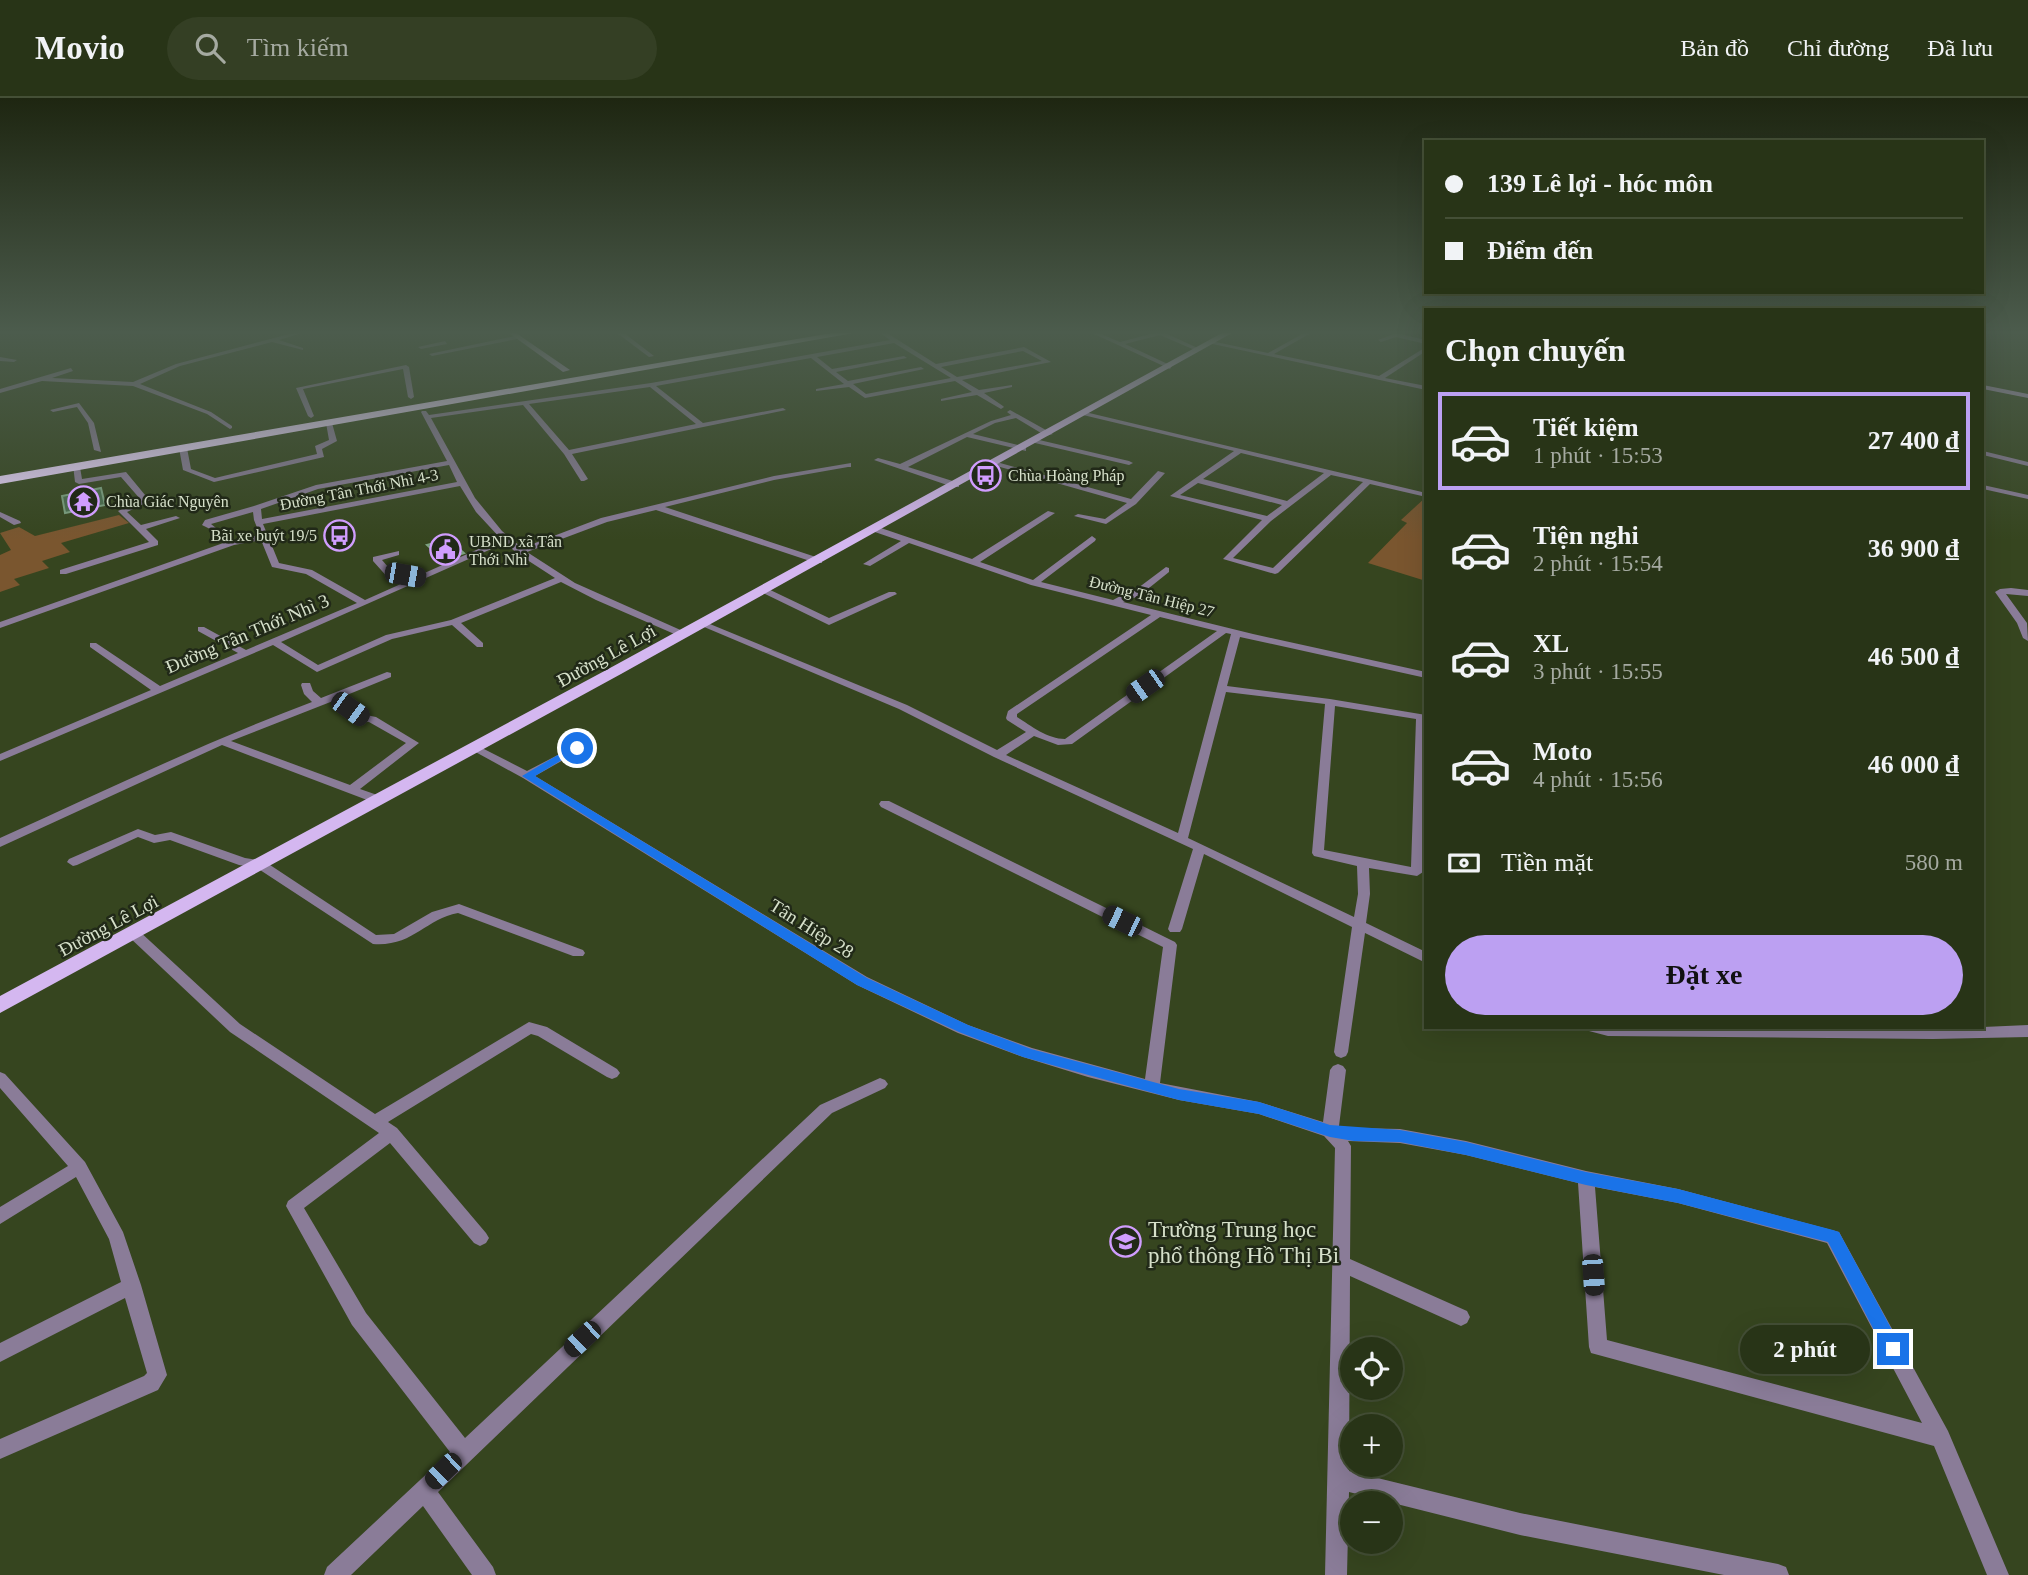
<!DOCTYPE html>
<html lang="vi">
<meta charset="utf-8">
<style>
:root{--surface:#283417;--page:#343f24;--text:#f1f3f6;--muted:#a5aaa1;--line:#444f36;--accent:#bca0f2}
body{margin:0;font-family:"Times New Roman",serif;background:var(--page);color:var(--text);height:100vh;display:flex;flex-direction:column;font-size:26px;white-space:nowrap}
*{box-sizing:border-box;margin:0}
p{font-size:23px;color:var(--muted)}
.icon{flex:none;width:38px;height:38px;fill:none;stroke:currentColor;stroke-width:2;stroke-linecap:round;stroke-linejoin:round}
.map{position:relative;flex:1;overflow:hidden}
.drawer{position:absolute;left:1424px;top:210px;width:560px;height:721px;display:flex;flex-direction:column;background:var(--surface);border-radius:0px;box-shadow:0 7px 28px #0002,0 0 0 2px var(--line)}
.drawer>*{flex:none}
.hud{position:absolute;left:1424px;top:42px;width:560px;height:154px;border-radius:0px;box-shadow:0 7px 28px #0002,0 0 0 2px var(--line);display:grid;align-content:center;height:154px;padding:0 21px;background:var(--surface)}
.fabs{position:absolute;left:1340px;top:1239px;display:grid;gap:14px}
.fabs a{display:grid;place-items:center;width:63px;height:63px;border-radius:50%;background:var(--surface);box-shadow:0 7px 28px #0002,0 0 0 2px var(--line);font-size:35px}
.end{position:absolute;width:32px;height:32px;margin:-16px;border:9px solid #1a73e8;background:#fff;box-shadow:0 0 0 4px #fff}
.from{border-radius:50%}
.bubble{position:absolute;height:49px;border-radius:24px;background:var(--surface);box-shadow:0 7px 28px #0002,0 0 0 2px var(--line);font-size:23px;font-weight:700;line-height:49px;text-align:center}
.car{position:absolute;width:21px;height:42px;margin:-21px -10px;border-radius:9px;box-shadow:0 0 5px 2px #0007;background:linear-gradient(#222 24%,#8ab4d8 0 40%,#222 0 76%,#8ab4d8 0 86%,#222 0)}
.hud b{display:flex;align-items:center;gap:24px;height:66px;font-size:26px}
.hud b+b{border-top:2px solid var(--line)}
.hud i{width:18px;height:18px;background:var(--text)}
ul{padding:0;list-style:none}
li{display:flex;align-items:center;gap:21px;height:98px;margin:0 14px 10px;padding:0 7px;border:4px solid transparent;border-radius:0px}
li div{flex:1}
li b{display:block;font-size:26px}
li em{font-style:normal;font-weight:700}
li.active{border-color:var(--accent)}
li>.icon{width:63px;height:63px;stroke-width:1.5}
h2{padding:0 21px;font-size:32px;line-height:84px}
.pay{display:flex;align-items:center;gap:18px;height:77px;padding:0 21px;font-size:26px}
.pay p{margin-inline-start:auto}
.action{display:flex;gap:14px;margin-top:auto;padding:14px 21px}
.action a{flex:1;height:80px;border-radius:42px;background:var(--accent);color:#111;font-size:28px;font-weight:700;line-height:80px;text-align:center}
header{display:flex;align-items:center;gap:42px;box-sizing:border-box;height:98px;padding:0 35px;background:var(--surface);border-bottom:2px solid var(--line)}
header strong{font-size:33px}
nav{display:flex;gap:38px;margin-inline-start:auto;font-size:24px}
.search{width:490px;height:63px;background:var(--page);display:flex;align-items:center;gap:18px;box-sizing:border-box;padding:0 24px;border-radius:38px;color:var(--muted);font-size:26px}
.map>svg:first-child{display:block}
.green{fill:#7a562f}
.building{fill:#4a6d4e;stroke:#7da181;stroke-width:2}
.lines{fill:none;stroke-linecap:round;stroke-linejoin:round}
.street{fill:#8a7c98;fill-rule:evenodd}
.secondary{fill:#b49dca;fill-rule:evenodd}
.primary{fill:#d4b7f0;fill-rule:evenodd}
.highway{fill:#ead5fe;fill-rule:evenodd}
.route{fill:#1a73e8}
.labels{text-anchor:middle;stroke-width:5;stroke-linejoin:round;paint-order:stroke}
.far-poi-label{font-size:16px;fill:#d6e0ca;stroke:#212918;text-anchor:start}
.far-street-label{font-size:16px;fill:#d6e0ca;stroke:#212918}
.street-label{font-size:19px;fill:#d6e0ca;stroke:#212918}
.near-poi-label{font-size:23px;fill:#d6e0ca;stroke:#212918;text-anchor:start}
</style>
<header>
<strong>Movio</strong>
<div class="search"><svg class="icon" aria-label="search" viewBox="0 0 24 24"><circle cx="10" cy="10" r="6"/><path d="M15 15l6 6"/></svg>Tìm kiếm</div>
<nav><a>Bản đồ</a><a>Chỉ đường</a><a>Đã lưu</a></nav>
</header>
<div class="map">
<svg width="2028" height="1477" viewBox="0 0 2028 1477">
<rect width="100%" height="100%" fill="#36451f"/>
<!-- green -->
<g class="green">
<polygon points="1426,399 1426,483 1368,465 1407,425 1401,422"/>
<polygon points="119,417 129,425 61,445 70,454 42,463 49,470 14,481 20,487 0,494 0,457 11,452 0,435 19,429 35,438"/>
</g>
<!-- building -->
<g class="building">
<polygon points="101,390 105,407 65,415 62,398"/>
<polygon points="448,441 464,455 444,462 427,447"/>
</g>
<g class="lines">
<!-- street -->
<g class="street">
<polygon points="293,235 302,235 279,242 303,250 303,252 272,244 180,268 140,286 211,314 232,328 232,330 230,331 207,316 133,288 42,283 0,295 0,291 71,270 73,273 52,280 133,284 176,266"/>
<polygon points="617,235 624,235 654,258 649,259"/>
<path d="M 880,235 L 887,235 L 936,266 L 1024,249 L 1051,264 L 962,282 L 979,292 L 1012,287 L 1012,289 L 984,295 L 1003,308 L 1004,309 L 1001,311 L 977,297 L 941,303 L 941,301 L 972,294 L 955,283 L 865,300 L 849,289 L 816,293 L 816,291 L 844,286 L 811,260 L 656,288 L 703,325 L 783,310 L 786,312 L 572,356 L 588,381 L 584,383 L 581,383 L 564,356 L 523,307 L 431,320 L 475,400 L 502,433 L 522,450 L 601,420 L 774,378 L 851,365 L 851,369 L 848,369 L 774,382 L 665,409 L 822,461 L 822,465 L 816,465 L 656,412 L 607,424 L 527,454 L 575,485 L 685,534 L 685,538 L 679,538 L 596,502 L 561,484 L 461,525 L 483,545 L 483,549 L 477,549 L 452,527 L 392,541 L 317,574 L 273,547 L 0,663 L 0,656 L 151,592 L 90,549 L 90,545 L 96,545 L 160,588 L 238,555 L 198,533 L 198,529 L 204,529 L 246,552 L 357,505 L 306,476 L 272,469 L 261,442 L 234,447 L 0,530 L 0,524 L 229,443 L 260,437 L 254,422 L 253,414 L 211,426 L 216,430 L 212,432 L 202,427 L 205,422 L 254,408 L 316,387 L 447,363 L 421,314 L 422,313 L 426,313 L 429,317 L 651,285 L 890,242 ZM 894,245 L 951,280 L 866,296 L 853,286 L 924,271 L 921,269 L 848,283 L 836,274 L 907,260 L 904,258 L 832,271 L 817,259 ZM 1023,253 L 1042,263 L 957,279 L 941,269 ZM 650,289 L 696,326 L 569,352 L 529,306 ZM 449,367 L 457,384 L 262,421 L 261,411 L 318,391 ZM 460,388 L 476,414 L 501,441 L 420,477 L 405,474 L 395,477 L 382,462 L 399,457 L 399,453 L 373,459 L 373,463 L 390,482 L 412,481 L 365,502 L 312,472 L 279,465 L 263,426 ZM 505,445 L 518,456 L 555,480 L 451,522 L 386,537 L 318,567 L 281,544 Z"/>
<polygon points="1092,235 1099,235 1120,244 1154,235 1165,235 1202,252 1197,253 1160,237 1125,246 1172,268 1170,271"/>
<polygon points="1304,235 1311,235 1274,256 1379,278 1426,249 1426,253 1385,280 1426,288 1426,292 1208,245 1211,243 1268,255"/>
<polygon points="1396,235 1426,242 1426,246 1396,239 1381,244 1378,242"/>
<polygon points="520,237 522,240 432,258 429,256"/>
<polygon points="445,243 447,246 421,251 418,249"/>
<polygon points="0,259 17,262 14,264 0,263"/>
<polygon points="406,267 409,269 414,299 411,301 408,299 403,271 303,291 314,318 311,320 308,318 296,290"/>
<polygon points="79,305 94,325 101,354 94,352 88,325 77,309 53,314 50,312"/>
<polygon points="1010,312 1053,336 1046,338 1016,320 995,325 973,336 1026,349 1026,353 967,339 908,369 959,385 959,389 953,389 874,362 878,360 900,366 991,323 1011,317 1007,314"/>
<path d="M 1085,314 L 1422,394 L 1426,396 L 1422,398 L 1370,386 L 1278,475 L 1275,476 L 1223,461 L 1262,422 L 1170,398 L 1234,353 L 1083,317 L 1083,315 ZM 1241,355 L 1324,375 L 1287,403 L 1203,381 ZM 1331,377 L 1363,384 L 1273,470 L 1233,460 L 1271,423 ZM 1198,385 L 1282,407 L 1267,418 L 1180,397 Z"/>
<polygon points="329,323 332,325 337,343 322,351 324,359 214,384 183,372 179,350 183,348 187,350 191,371 215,380 317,356 315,348 329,342 326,325"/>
<polygon points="1035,341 1129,363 1133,365 1129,367 1035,345"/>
<polygon points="1983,353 2028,364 2028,368 1983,357"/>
<polygon points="993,363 1131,401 1158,373 1165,375 1136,406 1106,426 1074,418 1078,416 1105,421 1127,405 993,367"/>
<polygon points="73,367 80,369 82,381 126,374 150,403 127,414 141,427 176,418 180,420 146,431 158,443 158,447 66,476 60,476 60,472 149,444 118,413 141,402 121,379 79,386 75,384"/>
<polygon points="1983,387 2028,397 2028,401 1983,391"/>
<path d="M 1048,413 L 1055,415 L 980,464 L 1033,482 L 1092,438 L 1096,441 L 1095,443 L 1041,484 L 1113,502 L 1128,494 L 1134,493 L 1166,469 L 1169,470 L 1169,474 L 1139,498 L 1123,504 L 1253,536 L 1426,574 L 1426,580 L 1240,539 L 1227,588 L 1330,601 L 1426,617 L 1423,774 L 1417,778 L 1369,770 L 1370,796 L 1366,825 L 1426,854 L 1426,865 L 1365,835 L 1348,954 L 1346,958 L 1341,960 L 1336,958 L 1334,954 L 1352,829 L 1204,756 L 1182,831 L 1180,834 L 1170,834 L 1168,831 L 1193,751 L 994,659 L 899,611 L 697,526 L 699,524 L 705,524 L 907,607 L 997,652 L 1026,634 L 1007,622 L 1006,620 L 1008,613 L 1151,517 L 1031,487 L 909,445 L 870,468 L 863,466 L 901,443 L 872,433 L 872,429 L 878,429 L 972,461 ZM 1160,519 L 1217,533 L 1065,641 C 1048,641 1031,628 1017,619 L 1017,616 ZM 1226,535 L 1231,536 L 1178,735 L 1006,657 L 1034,638 L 1058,647 L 1072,646 ZM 1226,594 L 1325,606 L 1312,755 L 1314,758 L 1357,768 L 1358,796 L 1354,819 L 1188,740 ZM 1335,608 L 1416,621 L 1411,769 L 1324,752 Z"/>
<polygon points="0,414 20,423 21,425 14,427 0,419"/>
<polygon points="764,489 829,520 889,494 895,494 897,496 829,527 761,494 759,492"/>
<polygon points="2011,490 2028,492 2028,498 2006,496 2027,525 2028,543 2023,540 2017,525 1995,494 2000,491"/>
<path d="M 387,574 L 391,575 L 391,579 L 342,599 L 366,617 L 376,619 L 419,645 L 360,691 L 383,699 L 385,702 L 383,705 L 375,705 L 222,647 L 0,749 L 0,740 C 104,693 206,644 312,604 L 304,596 L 301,587 L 302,585 L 310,585 L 313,593 L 321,600 ZM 333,603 L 359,622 L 369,624 L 406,645 L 350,687 L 231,643 Z"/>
<path d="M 577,647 L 581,648 L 583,650 L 581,652 L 535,678 L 867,879 L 968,927 L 1032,950 L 1145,981 L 1163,849 L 881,709 L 879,706 L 881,703 L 889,703 L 1175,844 L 1177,847 L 1160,985 L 1259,1004 L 1323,1024 L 1330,972 L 1333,968 L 1338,966 L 1343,968 L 1346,972 L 1339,1028 L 1354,1030 L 1400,1031 L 1466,1043 L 1586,1073 L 1678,1091 L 1839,1134 L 1948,1333 L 2009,1477 L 1987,1477 L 1934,1348 L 1591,1255 L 1589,1249 L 1578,1085 L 1466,1057 L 1400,1045 L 1348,1043 L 1351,1048 L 1350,1161 L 1467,1213 L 1470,1219 L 1467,1225 L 1461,1228 L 1350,1178 L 1349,1373 L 1520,1415 L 1778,1466 L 1786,1469 L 1789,1477 L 1724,1477 L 1520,1437 L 1349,1394 L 1347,1477 L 1325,1477 L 1335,1050 L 1324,1038 L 1259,1016 L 1179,1002 L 1088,979 L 1023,959 L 958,935 L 857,887 L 523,680 L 470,651 L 472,649 L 480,649 L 527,673 ZM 1595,1089 L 1678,1105 L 1827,1145 L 1922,1325 L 1607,1242 Z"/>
<path d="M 138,731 L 155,737 L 171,734 L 245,760 L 264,763 L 376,837 L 394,836 L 432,814 L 459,806 L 583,852 L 585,855 L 583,858 L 573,858 L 458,815 C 425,821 413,849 373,846 L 257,770 L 239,767 L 170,742 L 154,745 L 138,739 L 77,767 L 73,768 L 67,764 L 69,761 Z"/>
<polygon points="133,830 138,832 240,926 375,1016 529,924 547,929 617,971 620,975 617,979 612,981 607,979 538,938 531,936 388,1024 397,1030 486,1135 489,1140 486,1145 480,1148 474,1145 390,1045 304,1110 366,1215 465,1340 820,1007 880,980 885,982 888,986 885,990 832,1015 438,1394 493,1469 496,1477 472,1477 423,1408 351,1477 324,1477 327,1469 450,1354 352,1227 286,1108 288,1103 379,1035 230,934 128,838 126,835 128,832"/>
<polygon points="2028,927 2028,939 1933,941 1608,938 1589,933 1587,929 1983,929"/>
<polygon points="0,974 5,976 85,1064 123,1134 141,1187 167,1277 158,1292 0,1361 0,1341 144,1278 147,1275 125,1200 0,1264 0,1245 121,1184 109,1141 76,1079 0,1126 0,1109 68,1068 0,990"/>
</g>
<!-- secondary -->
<g class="secondary">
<polygon points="509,235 516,235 570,272 563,274"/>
<polygon points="1983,287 2028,296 2028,300 1983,291"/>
</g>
<!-- primary -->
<polygon class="primary" points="1222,235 1232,235 621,576 0,915 0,898 610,570"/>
<!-- highway -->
<polygon class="highway" points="832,235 854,235 0,386 0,378"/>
</g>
<!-- sky -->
<linearGradient id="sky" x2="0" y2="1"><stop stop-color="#1e2611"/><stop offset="0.53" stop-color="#4c5c4d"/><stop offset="1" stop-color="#4c5c4d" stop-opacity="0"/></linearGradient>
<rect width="2028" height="442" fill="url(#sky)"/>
<!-- route -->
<polygon class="route" points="573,648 582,650 535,678 867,880 968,927 1031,951 1179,991 1259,1004 1330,1027 1400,1032 1466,1044 1586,1074 1678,1091 1833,1132 1839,1134 1899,1245 1902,1251 1899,1257 1893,1259 1887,1257 1828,1144 1678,1105 1586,1087 1466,1057 1400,1044 1354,1043 1330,1039 1259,1016 1179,1002 1023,959 959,934 857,887 522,678"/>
<!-- icons -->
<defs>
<symbol id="bus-ring" viewBox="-11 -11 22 22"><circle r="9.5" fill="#212918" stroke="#d09dfe" stroke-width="1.5"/><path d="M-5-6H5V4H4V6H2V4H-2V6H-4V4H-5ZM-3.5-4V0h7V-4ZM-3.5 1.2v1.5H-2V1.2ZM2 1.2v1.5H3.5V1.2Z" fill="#d09dfe"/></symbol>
<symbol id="temple-ring" viewBox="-11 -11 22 22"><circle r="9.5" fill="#212918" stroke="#d09dfe" stroke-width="1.5"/><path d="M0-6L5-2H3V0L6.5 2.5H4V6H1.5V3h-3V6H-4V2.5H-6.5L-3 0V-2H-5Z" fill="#d09dfe"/></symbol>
<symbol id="civic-ring" viewBox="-11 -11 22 22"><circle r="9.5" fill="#212918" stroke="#d09dfe" stroke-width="1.5"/><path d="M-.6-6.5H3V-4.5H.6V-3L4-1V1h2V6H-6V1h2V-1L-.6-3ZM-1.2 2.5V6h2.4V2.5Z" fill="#d09dfe"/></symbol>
<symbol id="school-ring" viewBox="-11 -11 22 22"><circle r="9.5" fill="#212918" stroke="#d09dfe" stroke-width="1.5"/><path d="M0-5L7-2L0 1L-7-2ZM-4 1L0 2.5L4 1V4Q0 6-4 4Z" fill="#d09dfe"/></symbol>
</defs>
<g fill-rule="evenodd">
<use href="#bus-ring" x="968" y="360" width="35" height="35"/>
<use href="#temple-ring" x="66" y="386" width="35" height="35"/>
<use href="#bus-ring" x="322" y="420" width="35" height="35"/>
<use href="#civic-ring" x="428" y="434" width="35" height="35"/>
<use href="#school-ring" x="1108" y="1126" width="35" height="35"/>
</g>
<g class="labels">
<!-- far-poi labels -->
<g class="far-poi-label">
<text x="1008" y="383">Chùa Hoàng Pháp</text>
<text x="106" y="409">Chùa Giác Nguyên</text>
<text x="317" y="443" text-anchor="end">Bãi xe buýt 19/5</text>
<text x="469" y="449">UBND xã Tân<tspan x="469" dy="18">Thới Nhì</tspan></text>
</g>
<!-- far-street labels -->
<g class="far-street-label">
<text transform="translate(359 391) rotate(-11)" y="6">Đường Tân Thới Nhì 4-3</text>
<text transform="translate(1152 498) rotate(14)" y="6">Đường Tân Hiệp 27</text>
</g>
<!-- street labels -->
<g class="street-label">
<text transform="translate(247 535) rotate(-23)" y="7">Đường Tân Thới Nhì 3</text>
<text transform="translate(606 557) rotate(-29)" y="7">Đường Lê Lợi</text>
<text transform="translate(108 827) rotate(-28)" y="7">Đường Lê Lợi</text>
<text transform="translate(812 830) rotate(32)" y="7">Tân Hiệp 28</text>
</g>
<!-- near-poi labels -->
<g class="near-poi-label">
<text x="1148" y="1139">Trường Trung học<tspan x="1148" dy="26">phổ thông Hồ Thị Bi</tspan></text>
</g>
</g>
</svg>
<div class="fabs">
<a><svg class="icon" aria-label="locate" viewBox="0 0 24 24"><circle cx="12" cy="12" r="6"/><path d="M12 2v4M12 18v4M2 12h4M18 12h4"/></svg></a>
<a>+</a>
<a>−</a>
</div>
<i class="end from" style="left:577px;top:650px"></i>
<i class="end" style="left:1893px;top:1251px"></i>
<div class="bubble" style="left:1740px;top:1227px;width:130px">2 phút</div>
<i class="car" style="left:405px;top:477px;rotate:100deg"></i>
<i class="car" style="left:1145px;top:588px;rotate:235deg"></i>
<i class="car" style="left:350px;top:611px;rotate:126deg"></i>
<i class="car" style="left:1122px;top:823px;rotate:296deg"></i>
<i class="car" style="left:1593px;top:1177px;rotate:176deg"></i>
<i class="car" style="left:582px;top:1241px;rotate:227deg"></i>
<i class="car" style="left:443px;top:1373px;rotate:226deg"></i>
<div class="hud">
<b><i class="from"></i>139 Lê lợi - hóc môn</b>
<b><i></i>Điểm đến</b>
</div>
<section class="drawer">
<h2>Chọn chuyến</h2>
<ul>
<li class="active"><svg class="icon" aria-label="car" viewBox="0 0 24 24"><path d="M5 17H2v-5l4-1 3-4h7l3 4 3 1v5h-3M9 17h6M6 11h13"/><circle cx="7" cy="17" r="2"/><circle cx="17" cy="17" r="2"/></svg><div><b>Tiết kiệm</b><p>1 phút · 15:53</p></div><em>27 400 ₫</em></li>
<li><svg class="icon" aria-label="car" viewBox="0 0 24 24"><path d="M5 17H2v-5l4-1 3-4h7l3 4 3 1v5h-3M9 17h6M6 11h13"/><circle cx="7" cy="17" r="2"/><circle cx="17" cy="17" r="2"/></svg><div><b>Tiện nghi</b><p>2 phút · 15:54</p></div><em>36 900 ₫</em></li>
<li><svg class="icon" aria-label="car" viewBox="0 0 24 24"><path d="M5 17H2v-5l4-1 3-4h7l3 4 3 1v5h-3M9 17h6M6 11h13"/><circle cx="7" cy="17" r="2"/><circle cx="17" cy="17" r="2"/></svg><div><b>XL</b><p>3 phút · 15:55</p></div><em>46 500 ₫</em></li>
<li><svg class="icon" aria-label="car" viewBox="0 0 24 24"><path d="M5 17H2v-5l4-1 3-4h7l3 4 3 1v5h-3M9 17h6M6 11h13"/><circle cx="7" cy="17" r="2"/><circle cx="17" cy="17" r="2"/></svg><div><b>Moto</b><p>4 phút · 15:56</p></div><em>46 000 ₫</em></li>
</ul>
<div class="pay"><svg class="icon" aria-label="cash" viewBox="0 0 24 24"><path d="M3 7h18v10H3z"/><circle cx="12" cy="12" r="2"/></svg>Tiền mặt<p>580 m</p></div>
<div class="action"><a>Đặt xe</a></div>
</section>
</div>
